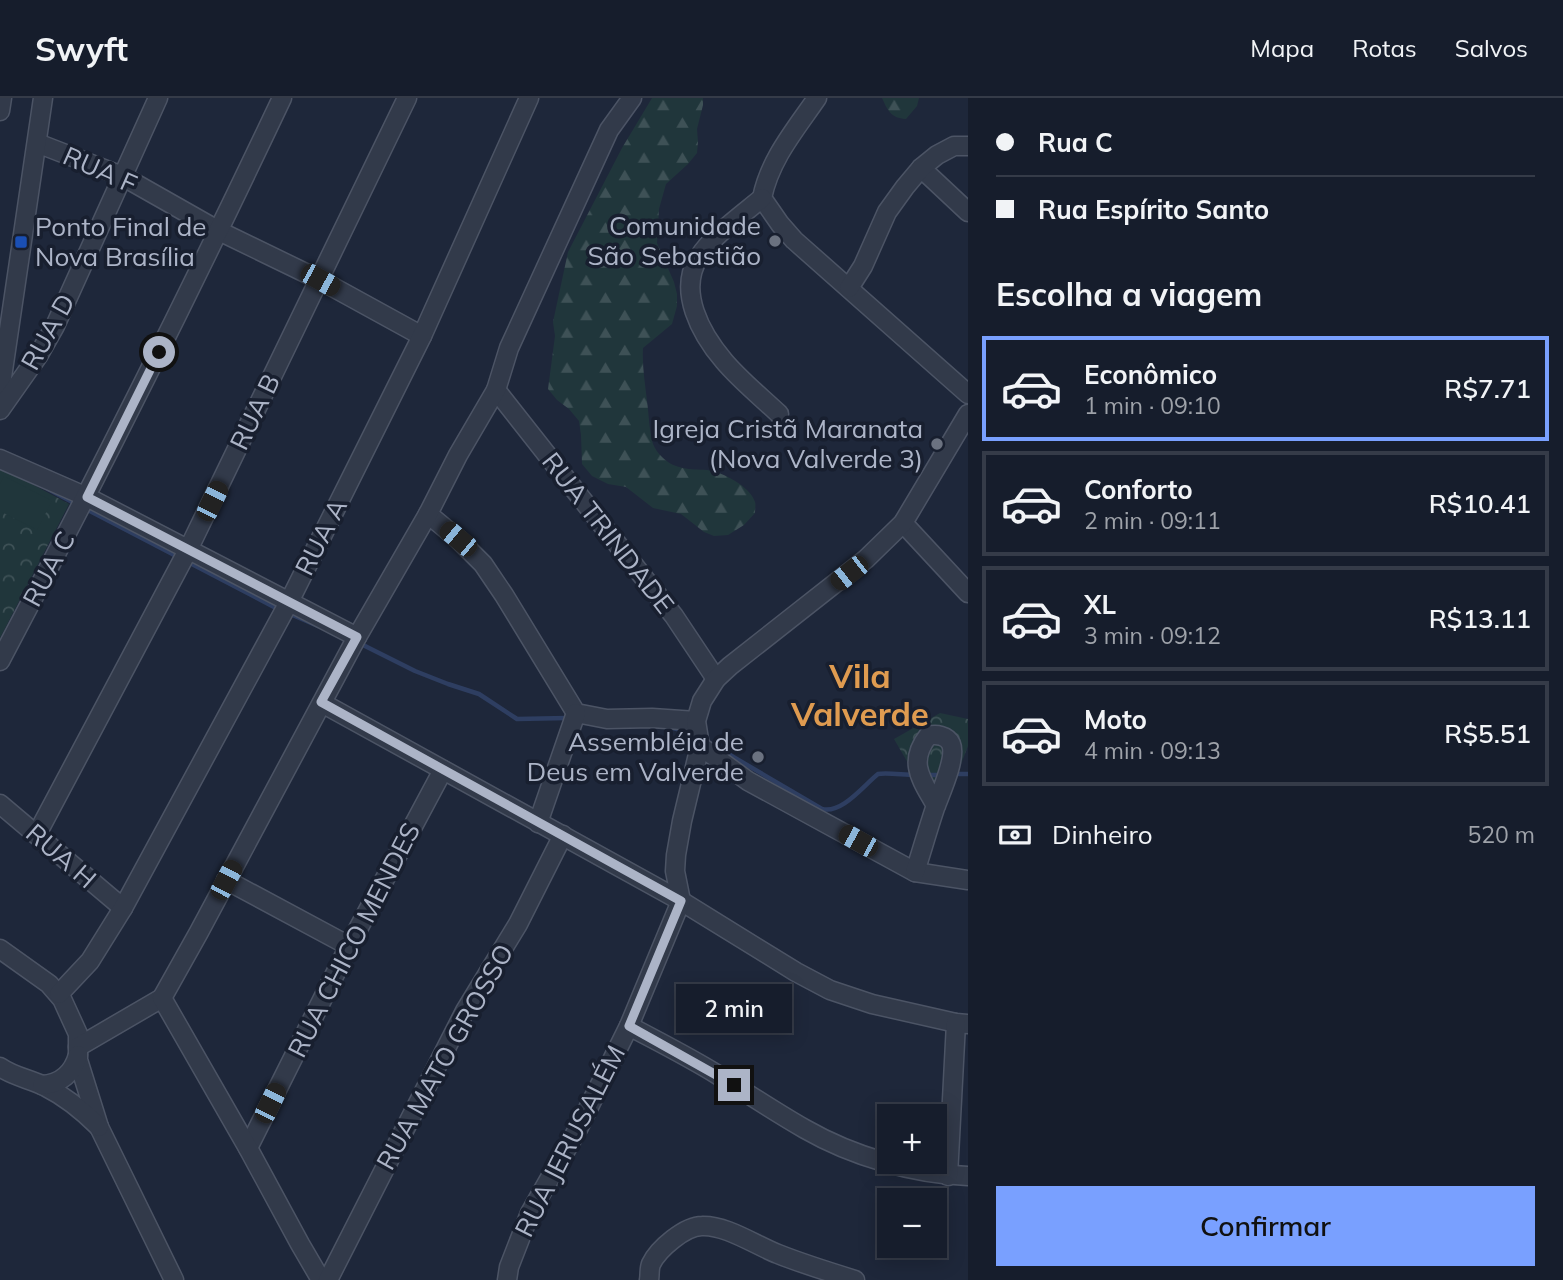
<!DOCTYPE html>
<html lang="pt">
<meta charset="utf-8">
<style>
:root{--surface:#161d2c;--page:#232a38;--text:#f1f3f6;--muted:#9ea2a9;--line:#353b48;--accent:#79a0ff}
body{margin:0;font-family:Mulish,sans-serif;background:var(--page);color:var(--text);height:100vh;display:flex;flex-direction:column;font-size:26px;white-space:nowrap}
*{box-sizing:border-box;margin:0}
p{font-size:23px;color:var(--muted)}
.icon{flex:none;width:38px;height:38px;fill:none;stroke:currentColor;stroke-width:2;stroke-linecap:round;stroke-linejoin:round}
.map{position:relative;flex:1;overflow:hidden}
.panel{display:flex;flex-direction:column;background:var(--surface);width:595px}
.panel>*{flex:none}
.banner{display:grid;align-content:center;height:154px;padding:0 28px;background:var(--surface)}
.fabs{position:absolute;left:877px;top:1006px;display:grid;gap:14px}
.fabs a{display:grid;place-items:center;width:70px;height:70px;border-radius:0px;background:var(--surface);box-shadow:0 4px 18px #0003,0 0 0 2px var(--line);font-size:35px}
.end{position:absolute;width:32px;height:32px;margin:-16px;border:9px solid #acb4c7;background:#111;box-shadow:0 0 0 4px #111}
.from{border-radius:50%}
.bubble{position:absolute;height:49px;border-radius:0px;background:var(--surface);box-shadow:0 4px 18px #0003,0 0 0 2px var(--line);font-size:23px;font-weight:600;line-height:49px;text-align:center}
.car{position:absolute;width:21px;height:42px;margin:-21px -10px;border-radius:9px;box-shadow:0 0 5px 2px #0007;background:linear-gradient(#222 24%,#8ab4d8 0 40%,#222 0 76%,#8ab4d8 0 86%,#222 0)}
.banner b{display:flex;align-items:center;gap:24px;height:66px;font-size:26px}
.banner b+b{border-top:2px solid var(--line)}
.banner i{width:18px;height:18px;background:var(--text)}
ul{padding:0;list-style:none}
li{display:flex;align-items:center;gap:21px;height:105px;margin:0 14px 10px;padding:0 14px;border:4px solid var(--line);border-radius:0px}
li div{flex:1}
li b{display:block;font-size:26px}
li em{font-style:normal;font-weight:600}
li.selected{border-color:var(--accent)}
li>.icon{width:63px;height:63px;stroke-width:1.5}
h2{padding:0 28px;font-size:32px;line-height:84px}
.pay{display:flex;align-items:center;gap:18px;height:77px;padding:0 28px;font-size:26px}
.pay p{margin-inline-start:auto}
.primary-button{display:flex;gap:14px;margin-top:auto;padding:14px 28px}
.primary-button a{flex:1;height:80px;border-radius:0px;background:var(--accent);color:#111;font-size:28px;font-weight:600;line-height:80px;text-align:center}
header{display:flex;align-items:center;gap:42px;box-sizing:border-box;height:98px;padding:0 35px;background:var(--surface);border-bottom:2px solid var(--line)}
header strong{font-size:33px}
nav{display:flex;gap:38px;margin-inline-start:auto;font-size:24px}
main{display:flex;flex:1;min-height:0}
.map>svg:first-child{display:block}
.forest{fill:url(#forest-firs)}
.park{fill:url(#park-crowns)}
.pitch{fill:#20363b}
.lines{fill:none;stroke-linecap:round;stroke-linejoin:round}
.stream{stroke:#2e3e61;stroke-width:4.5}
.minor-casing{stroke:#4c5465;stroke-width:21}
.minor{stroke:#323a4a;stroke-width:18}
.route{stroke:#acb4c7;stroke-width:9}
.worship-dot{fill:#6b7280;stroke:#181f2f;stroke-width:2.5}
.transit-dot{fill:#1a4fb4;stroke:#181f2f;stroke-width:2.5}
.labels{text-anchor:middle;stroke-width:7;stroke-linejoin:round;paint-order:stroke}
.street-label{font-size:26px;fill:#acb4c7;stroke:#181f2f}
.poi-label{font-size:26px;fill:#acb4c7;stroke:#181f2f;text-anchor:end}
.district-label{font-size:33px;font-weight:bold;fill:#df9b50;stroke:#181f2f}
</style>
<header>
<strong>Swyft</strong>
<nav><a>Mapa</a><a>Rotas</a><a>Salvos</a></nav>
</header>
<main>
<div class="map">
<svg width="968" height="1182" viewBox="0 0 968 1182">
<defs>
<pattern id="forest-firs" width="22" height="20" patternUnits="userSpaceOnUse" patternTransform="scale(1.75)"><rect width="22" height="20" fill="#20363b"/><path d="M5 1l3.5 6h-7zM16 11l3.5 6h-7z" fill="#3e5156"/></pattern>
<pattern id="park-crowns" width="20" height="18" patternUnits="userSpaceOnUse" patternTransform="scale(1.75)"><rect width="20" height="18" fill="#20363b"/><path d="M2 6a3 3 0 1 1 6 0M12 15a3 3 0 1 1 6 0" fill="none" stroke="#3e5156"/></pattern>
</defs>
<rect width="100%" height="100%" fill="#1e273a"/>
<!-- forest -->
<g class="forest">
<path d="M 652,0 L 703,0 L 703,7 L 697,31 L 698,44 L 697,55 L 688,66 L 666,86 L 659,111 L 657,145 L 674,184 L 677,196 L 677,208 L 672,226 L 643,250 C 642,268 645,285 647,303 C 649,317 649,332 653,346 C 655,351 658,355 662,359 C 675,372 690,371 707,372 C 722,374 750,388 755,404 C 756,407 755,411 755,415 L 744,427 L 728,437 L 714,438 L 704,434 L 681,416 L 653,410 L 626,389 L 608,386 L 592,378 L 582,366 L 581,337 L 579,323 L 569,311 L 557,302 L 548,291 L 555,238 L 553,224 L 568,154 L 622,50 Z"/>
<path d="M 882,0 L 919,0 L 917,8 L 906,21 C 891,20 888,13 882,0 Z"/>
</g>
<!-- park -->
<g class="park">
<polygon points="0,369 69,406 0,540"/>
<polygon points="940,615 968,621 968,648 940,720 894,641"/>
</g>
<!-- pitch -->
<polygon class="pitch" points="4,378 52,403 37,432 0,413 0,386"/>
<g class="lines">
<!-- stream -->
<g class="stream">
<polyline points="48,391 78,407"/>
<polyline points="86,411 180,460"/>
<polyline points="188,464 274,509"/>
<polyline points="288,515 318,528"/>
<polyline points="359,545 415,573 448,586 479,596 517,621 567,620"/>
<polyline points="669,629 689,634"/>
<path d="M 713,647 L 822,711 C 842,716 863,688 878,676 C 886,674 904,677 915,677"/>
<polyline points="951,676 968,676"/>
<polyline points="923,677 943,677"/>
</g>
<defs>
<g id="minor">
<path d="M 817,0 C 795,32 770,61 762,100 L 780,126 L 794,142 L 968,296"/>
<polyline points="0,13 2,0"/>
<polyline points="37,45 122,78 219,133 320,182 422,238"/>
<polyline points="921,70 968,114"/>
<path d="M 762,100 C 743,116 712,138 699,159 C 677,193 701,236 724,263 C 740,282 761,299 779,316"/>
<polyline points="849,190 863,168 887,114 905,89 921,70 937,57 954,48 968,48"/>
<polyline points="496,292 674,518 716,581"/>
<polyline points="0,293 43,0"/>
<polyline points="0,312 38,258 55,228 158,0"/>
<polyline points="0,361 87,399 357,539"/>
<polyline points="428,416 458,441 483,466 504,497 576,615 607,621 652,620 696,623"/>
<polyline points="903,425 968,495"/>
<path d="M 0,563 C 98,378 192,190 282,0"/>
<polyline points="322,605 681,803 796,874 830,892 872,906 956,925 968,926"/>
<polyline points="700,648 748,683 915,774 968,782"/>
<polyline points="0,706 123,810"/>
<polyline points="538,725 576,615"/>
<polyline points="37,736 188,452 407,0"/>
<path d="M 915,774 C 922,752 928,731 935,710 C 940,696 957,660 951,646 C 947,637 936,636 928,638 C 907,665 922,682 936,708"/>
<polyline points="226,782 349,848"/>
<polyline points="0,851 49,886 62,901 78,936 78,962 99,1029 174,1182"/>
<polyline points="59,896 90,863 123,810 289,504 422,238 529,0"/>
<path d="M 629,928 C 659,944 689,959 718,977 C 747,995 775,1014 805,1031 C 852,1058 913,1076 968,1078"/>
<polyline points="78,949 162,900"/>
<path d="M 0,969 C 14,979 31,981 46,989 C 66,999 83,1013 99,1029"/>
<path d="M 42,987 C 61,986 73,975 78,957"/>
<polyline points="248,1050 349,848 443,672"/>
<polyline points="948,1078 956,925"/>
<polyline points="321,1182 300,1146 248,1050 162,900 199,834 357,539 428,416 458,357 496,292 509,250 609,32 632,0"/>
<polyline points="328,1182 465,913 518,826 563,737"/>
<polyline points="507,1182 509,1169 530,1115 579,1029 629,928 681,803 675,773 676,757 682,723 700,648 696,623 702,603 716,581 730,568 866,461 903,425 968,316"/>
<path d="M 649,1182 C 650,1177 649,1171 651,1166 C 658,1151 685,1128 702,1128 C 726,1127 755,1147 778,1156 C 803,1166 829,1174 855,1182"/>
</g>
</defs>
<!-- minor casing -->
<use href="#minor" class="minor-casing"/>
<!-- minor -->
<use href="#minor" class="minor"/>
</g>
<g class="lines">
<!-- route -->
<polyline class="route" points="159,254 87,399 357,539 321,604 681,803 629,928 734,987"/>
</g>
<!-- markers -->
<g class="worship-dot">
<circle cx="775" cy="143" r="7"/>
<circle cx="937" cy="346" r="7"/>
<circle cx="758" cy="659" r="7"/>
</g>
<rect class="transit-dot" x="14" y="137" width="14" height="14" rx="3.5"/>
<g class="labels">
<!-- street labels -->
<g class="street-label">
<text transform="translate(100 72) rotate(24)" y="9">RUA F</text>
<text transform="translate(48 234) rotate(-61)" y="9">RUA D</text>
<text transform="translate(255 314) rotate(-64)" y="9">RUA B</text>
<text transform="translate(608 435) rotate(52)" y="9">RUA TRINDADE</text>
<text transform="translate(321 439) rotate(-63)" y="9">RUA A</text>
<text transform="translate(49 471) rotate(-62)" y="9">RUA C</text>
<text transform="translate(61 758) rotate(41)" y="9">RUA H</text>
<text transform="translate(354 842) rotate(-63)" y="9">RUA CHICO MENDES</text>
<text transform="translate(445 959) rotate(-61)" y="9">RUA MATO GROSSO</text>
<text transform="translate(570 1043) rotate(-63)" y="9">RUA JERUSALÉM</text>
</g>
<!-- poi labels -->
<g class="poi-label">
<text x="761" y="137">Comunidade<tspan x="761" dy="30">São Sebastião</tspan></text>
<text x="35" y="138" text-anchor="start">Ponto Final de<tspan x="35" dy="30">Nova Brasília</tspan></text>
<text x="923" y="340">Igreja Cristã Maranata<tspan x="923" dy="30">(Nova Valverde 3)</tspan></text>
<text x="744" y="653">Assembléia de<tspan x="744" dy="30">Deus em Valverde</tspan></text>
</g>
<!-- district labels -->
<g class="district-label">
<text x="860" y="590">Vila<tspan x="860" dy="38">Valverde</tspan></text>
</g>
</g>
</svg>
<div class="fabs">
<a>+</a>
<a>−</a>
</div>
<i class="end from" style="left:159px;top:254px"></i>
<i class="end" style="left:734px;top:987px"></i>
<div class="bubble" style="left:676px;top:886px;width:116px">2 min</div>
<i class="car" style="left:320px;top:182px;rotate:119deg"></i>
<i class="car" style="left:212px;top:403px;rotate:26deg"></i>
<i class="car" style="left:458px;top:441px;rotate:310deg"></i>
<i class="car" style="left:849px;top:475px;rotate:232deg"></i>
<i class="car" style="left:858px;top:743px;rotate:299deg"></i>
<i class="car" style="left:226px;top:782px;rotate:28deg"></i>
<i class="car" style="left:270px;top:1005px;rotate:26deg"></i>
</div>
<section class="panel">
<div class="banner">
<b><i class="from"></i>Rua C</b>
<b><i></i>Rua Espírito Santo</b>
</div>
<h2>Escolha a viagem</h2>
<ul>
<li class="selected"><svg class="icon" aria-label="car" viewBox="0 0 24 24"><path d="M5 17H2v-5l4-1 3-4h7l3 4 3 1v5h-3M9 17h6M6 11h13"/><circle cx="7" cy="17" r="2"/><circle cx="17" cy="17" r="2"/></svg><div><b>Econômico</b><p>1 min · 09:10</p></div><em>R$7.71</em></li>
<li><svg class="icon" aria-label="car" viewBox="0 0 24 24"><path d="M5 17H2v-5l4-1 3-4h7l3 4 3 1v5h-3M9 17h6M6 11h13"/><circle cx="7" cy="17" r="2"/><circle cx="17" cy="17" r="2"/></svg><div><b>Conforto</b><p>2 min · 09:11</p></div><em>R$10.41</em></li>
<li><svg class="icon" aria-label="car" viewBox="0 0 24 24"><path d="M5 17H2v-5l4-1 3-4h7l3 4 3 1v5h-3M9 17h6M6 11h13"/><circle cx="7" cy="17" r="2"/><circle cx="17" cy="17" r="2"/></svg><div><b>XL</b><p>3 min · 09:12</p></div><em>R$13.11</em></li>
<li><svg class="icon" aria-label="car" viewBox="0 0 24 24"><path d="M5 17H2v-5l4-1 3-4h7l3 4 3 1v5h-3M9 17h6M6 11h13"/><circle cx="7" cy="17" r="2"/><circle cx="17" cy="17" r="2"/></svg><div><b>Moto</b><p>4 min · 09:13</p></div><em>R$5.51</em></li>
</ul>
<div class="pay"><svg class="icon" aria-label="cash" viewBox="0 0 24 24"><path d="M3 7h18v10H3z"/><circle cx="12" cy="12" r="2"/></svg>Dinheiro<p>520 m</p></div>
<div class="primary-button"><a>Confirmar</a></div>
</section>
</main>
